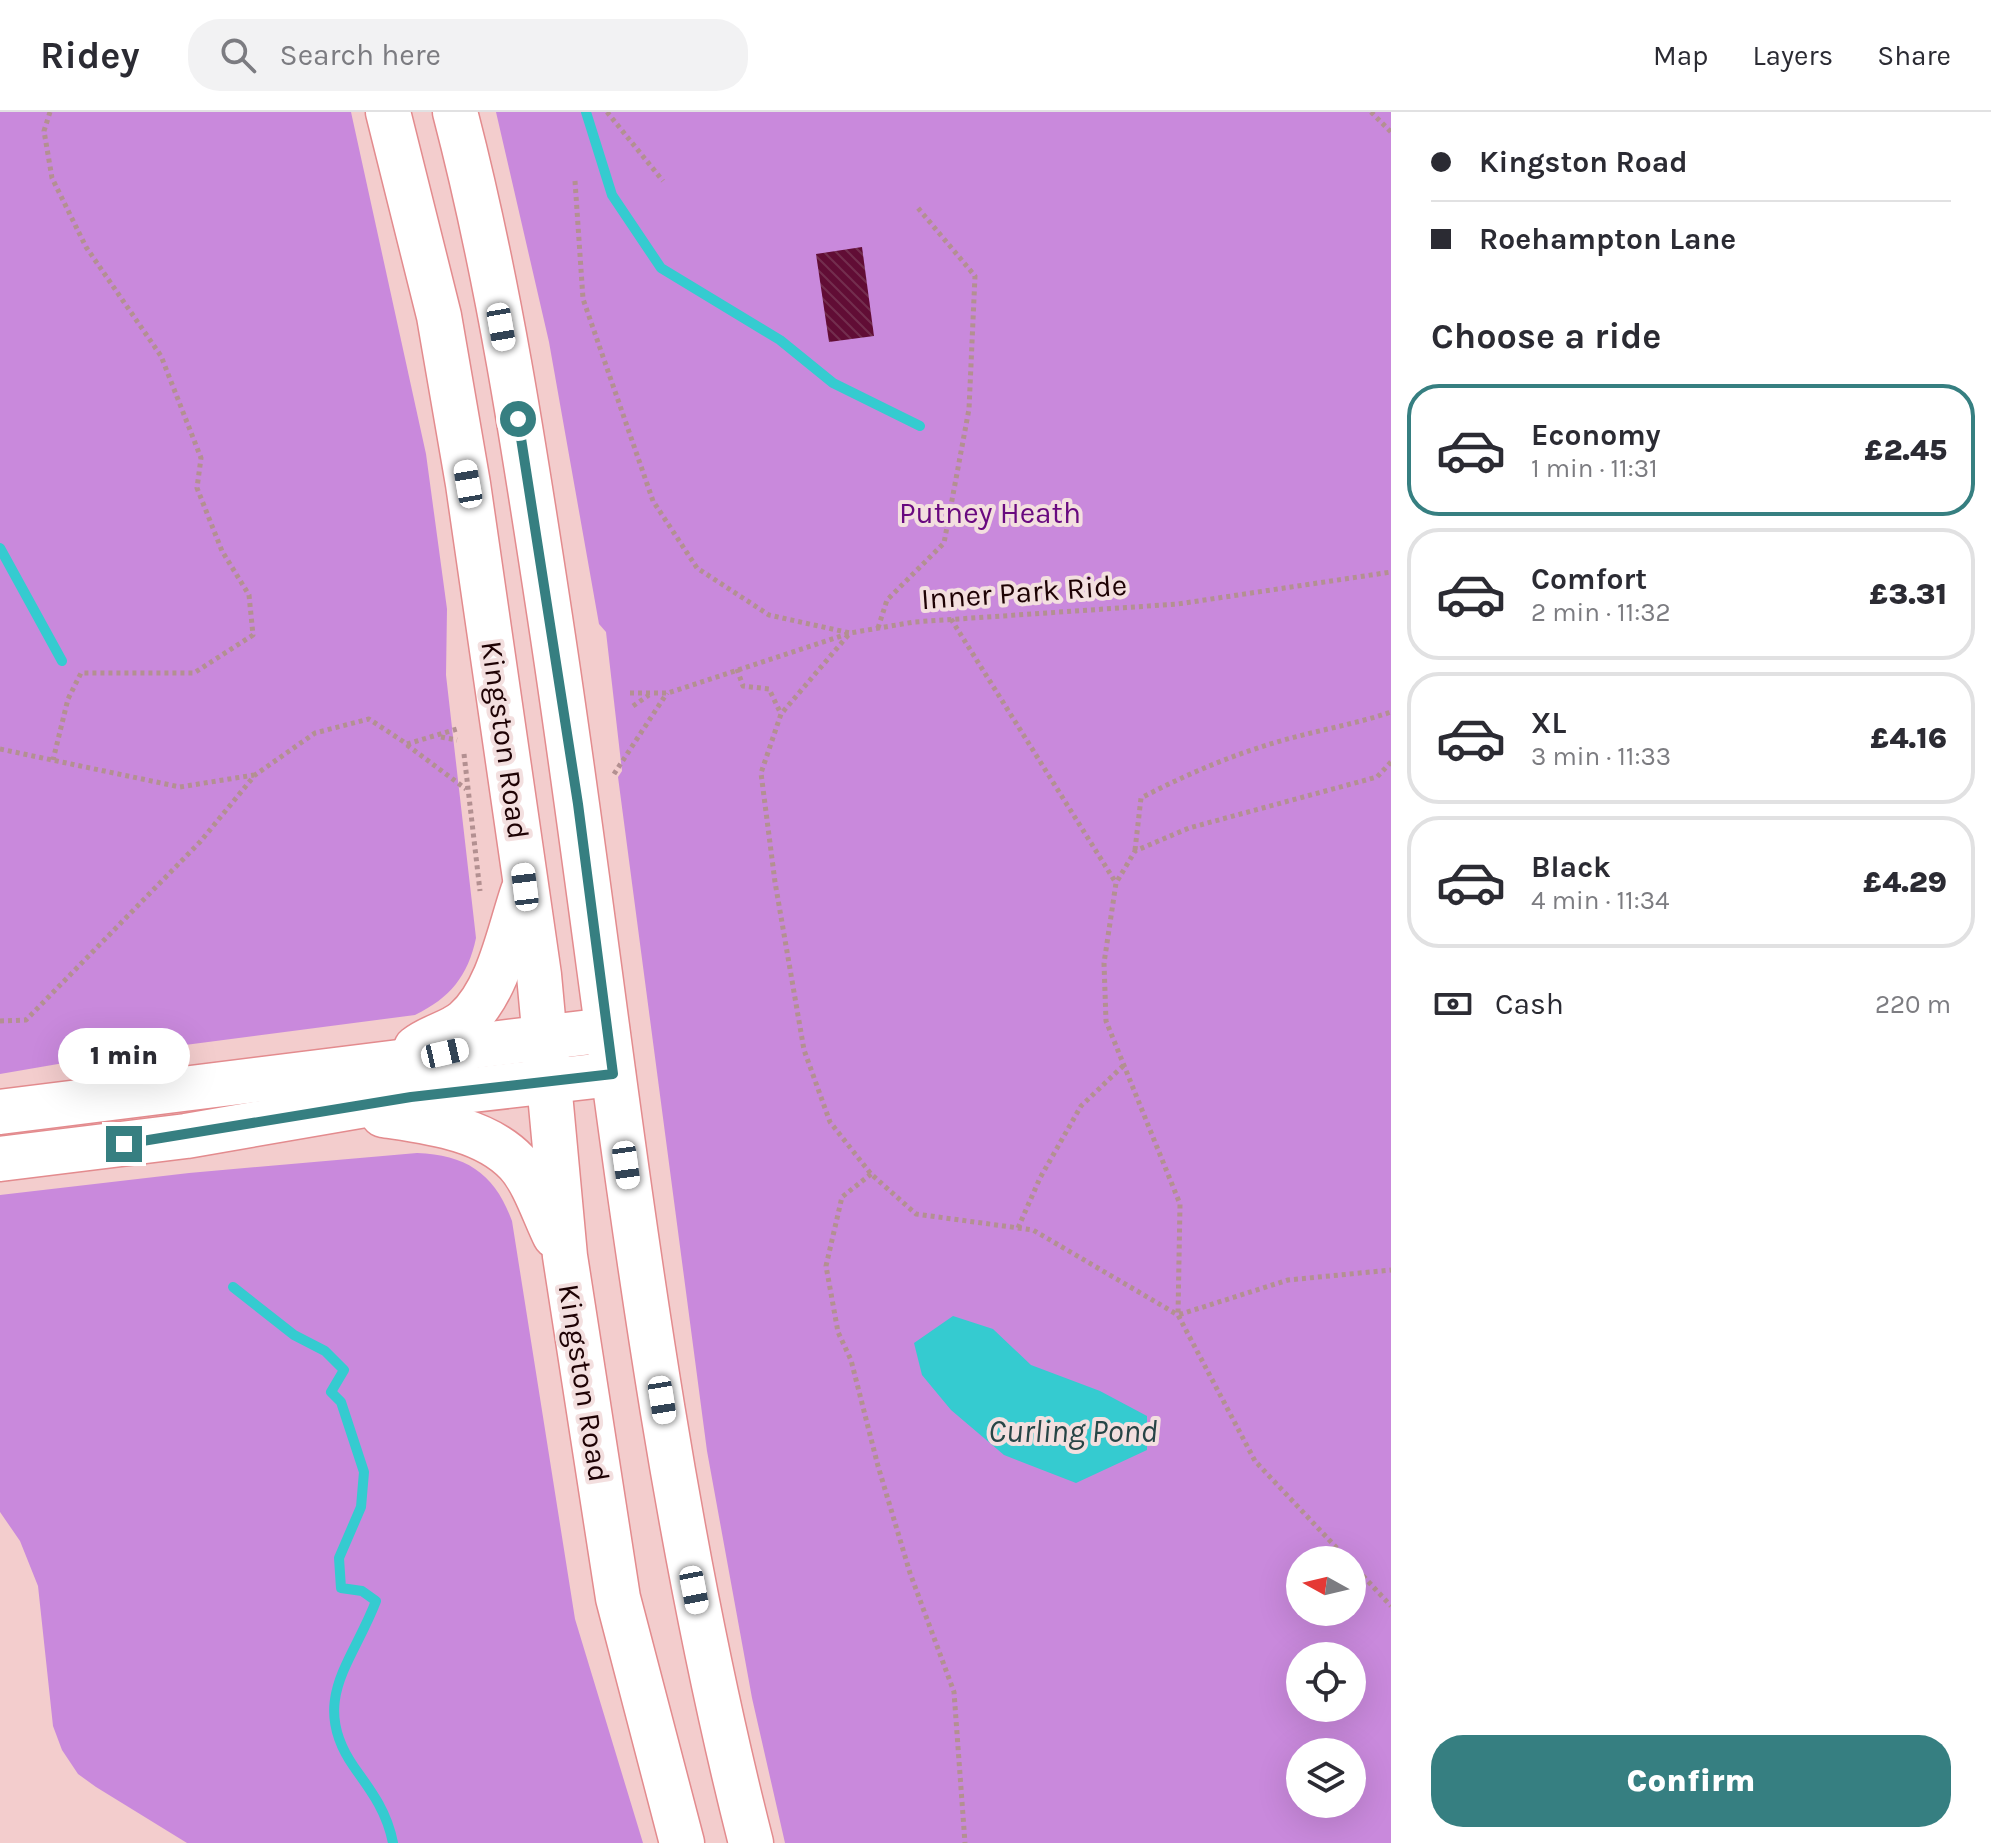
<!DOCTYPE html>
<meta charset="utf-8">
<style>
:root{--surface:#fff;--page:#f2f2f3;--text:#2b2b33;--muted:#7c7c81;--line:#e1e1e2;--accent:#367f81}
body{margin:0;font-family:Karla,sans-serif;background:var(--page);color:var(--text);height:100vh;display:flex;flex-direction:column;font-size:30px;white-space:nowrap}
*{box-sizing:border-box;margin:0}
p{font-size:26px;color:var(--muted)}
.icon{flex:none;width:44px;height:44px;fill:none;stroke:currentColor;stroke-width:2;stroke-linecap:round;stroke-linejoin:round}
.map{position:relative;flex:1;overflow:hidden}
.drawer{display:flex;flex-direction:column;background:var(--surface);width:600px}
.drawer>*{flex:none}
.hud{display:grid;align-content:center;height:176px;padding:0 40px;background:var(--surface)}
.needle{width:52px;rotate:278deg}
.fabs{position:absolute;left:1286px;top:1434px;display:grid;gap:16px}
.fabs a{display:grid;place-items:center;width:80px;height:80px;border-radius:50%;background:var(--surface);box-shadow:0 8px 32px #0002;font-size:40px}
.end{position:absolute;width:36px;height:36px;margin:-18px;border:10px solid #367f81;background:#fff;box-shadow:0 0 0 4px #fff}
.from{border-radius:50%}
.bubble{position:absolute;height:56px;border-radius:28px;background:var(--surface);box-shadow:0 8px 32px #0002;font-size:26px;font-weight:800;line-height:56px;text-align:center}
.car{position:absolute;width:24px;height:48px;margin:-24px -12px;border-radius:10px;box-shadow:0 0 6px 2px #0007;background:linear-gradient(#fff 24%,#345 0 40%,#fff 0 76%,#345 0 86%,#fff 0)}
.hud b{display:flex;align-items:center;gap:28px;height:76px;font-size:30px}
.hud b+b{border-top:2px solid var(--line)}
.hud i{width:20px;height:20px;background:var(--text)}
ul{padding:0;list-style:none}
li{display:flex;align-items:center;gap:24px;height:132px;margin:0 16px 12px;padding:0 24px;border:4px solid var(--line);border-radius:32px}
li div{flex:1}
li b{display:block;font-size:30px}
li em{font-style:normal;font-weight:800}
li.on{border-color:var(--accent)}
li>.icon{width:72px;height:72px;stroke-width:1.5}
h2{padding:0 40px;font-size:36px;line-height:96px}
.pay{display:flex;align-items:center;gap:20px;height:88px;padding:0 40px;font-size:30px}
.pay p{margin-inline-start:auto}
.action{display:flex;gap:16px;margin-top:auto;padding:16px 40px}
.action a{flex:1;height:92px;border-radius:32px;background:var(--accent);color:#fff;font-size:32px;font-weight:800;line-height:92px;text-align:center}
header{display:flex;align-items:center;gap:48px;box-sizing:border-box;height:112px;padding:0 40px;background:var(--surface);border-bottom:2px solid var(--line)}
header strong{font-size:38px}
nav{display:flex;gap:44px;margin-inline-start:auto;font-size:28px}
.search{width:560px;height:72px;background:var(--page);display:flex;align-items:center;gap:20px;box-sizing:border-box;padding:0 28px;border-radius:32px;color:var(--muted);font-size:30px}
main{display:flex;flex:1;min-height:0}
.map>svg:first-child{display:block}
.park{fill:#c989dc;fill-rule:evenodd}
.water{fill:#35cbd0}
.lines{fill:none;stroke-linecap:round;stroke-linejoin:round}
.stream{stroke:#35cbd0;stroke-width:10}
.building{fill:url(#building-back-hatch)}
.highway-casing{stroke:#e38b8e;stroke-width:47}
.path{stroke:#b39091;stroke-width:5;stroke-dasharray:4 4;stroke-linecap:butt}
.highway{stroke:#fff;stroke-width:44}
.route{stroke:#367f81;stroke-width:10}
.labels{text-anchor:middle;stroke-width:8;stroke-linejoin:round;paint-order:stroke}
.park-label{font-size:30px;fill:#69097f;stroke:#f3dfdf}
.street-label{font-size:30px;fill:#1e0204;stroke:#f3dfdf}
.water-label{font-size:32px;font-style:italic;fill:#274546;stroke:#f3dfdf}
</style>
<header>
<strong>Ridey</strong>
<div class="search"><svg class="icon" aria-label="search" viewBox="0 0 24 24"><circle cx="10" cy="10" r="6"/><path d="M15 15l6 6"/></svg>Search here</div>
<nav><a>Map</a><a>Layers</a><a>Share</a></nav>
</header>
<main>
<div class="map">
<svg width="1391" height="1731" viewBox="0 0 1391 1731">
<defs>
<pattern id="building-back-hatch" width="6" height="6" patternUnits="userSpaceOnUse" patternTransform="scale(2)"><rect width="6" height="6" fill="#610d35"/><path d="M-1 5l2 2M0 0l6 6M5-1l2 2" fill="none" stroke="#732e4e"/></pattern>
</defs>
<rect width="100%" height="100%" fill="#f3cdcd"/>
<!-- park -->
<g class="park">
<path d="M 0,0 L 351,0 L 426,342 L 447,497 L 446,563 L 476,826 C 468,864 450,886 415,903 L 116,942 L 0,962 Z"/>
<path d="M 496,0 L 1391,0 L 1391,1731 L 785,1731 L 752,1586 L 707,1339 L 618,665 L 622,659 L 606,520 L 599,512 L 549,230 ZM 1300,1448 L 1352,1448 L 1352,1500 L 1300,1500 ZM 1300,1544 L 1352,1544 L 1352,1596 L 1300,1596 ZM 1300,1640 L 1352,1640 L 1352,1692 L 1300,1692 Z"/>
<path d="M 417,1041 C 467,1043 495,1062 512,1109 L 575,1507 L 643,1731 L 187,1731 L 96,1675 L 78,1662 L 62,1638 L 53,1614 L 38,1474 L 20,1429 L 0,1400 L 0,1083 L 189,1061 Z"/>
</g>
<!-- water -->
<polygon class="water" points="953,1204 993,1217 1031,1253 1100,1279 1147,1304 1147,1338 1076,1371 1004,1343 951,1298 922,1263 914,1231"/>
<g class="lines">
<!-- stream -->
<g class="stream">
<polyline points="586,0 612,83 661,156 780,228 833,271 920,314"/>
<polyline points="0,436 62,549"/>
<path d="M 233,1175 L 294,1223 L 325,1239 L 344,1258 L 331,1280 L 341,1290 L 364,1360 L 361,1395 L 339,1446 L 341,1476 L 362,1479 L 376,1489 C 353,1550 308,1589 354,1655 C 372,1680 387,1700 393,1731"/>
</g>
</g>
<!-- building -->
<polygon class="building" points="862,135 874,224 829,230 816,142"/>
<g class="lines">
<defs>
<g id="highway">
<polyline points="388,0 439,204 468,372 539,863 565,1144 618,1486 682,1731"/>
<path d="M 455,0 C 499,168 525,341 551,512 C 613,919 649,1331 751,1731"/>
<path d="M 416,936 C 431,924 451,921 465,909 C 499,879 509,820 523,779"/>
<polyline points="0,1000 399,950 475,934 607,918"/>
<path d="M 383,1003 C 428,1010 484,1016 517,1051 C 534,1069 544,1102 555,1124"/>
<polyline points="0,1047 186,1024 411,985 613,962"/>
</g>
</defs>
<!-- highway casing -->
<use href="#highway" class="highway-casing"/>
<!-- path -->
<g class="path">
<polyline points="50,0 44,19 52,66 86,135 161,244 201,346 197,376 222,439 249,483 253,523 194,561 81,561 68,587 53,648"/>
<polyline points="607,0 663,69"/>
<polyline points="1371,0 1391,20"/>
<polyline points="575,69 583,187 653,389 697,456 769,503 850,521 781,602 761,661 775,770 804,938 830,1010 871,1062 916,1102 1033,1118 1178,1203 1255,1349 1348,1448"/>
<polyline points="951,507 1116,771"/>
<polyline points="878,516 887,488 944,431 969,297 975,164 918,96"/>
<polyline points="737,557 743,574 769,577 781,602"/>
<polyline points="630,581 668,581 850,521 914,510 1178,492 1391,460"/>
<polyline points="633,594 649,583"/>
<polyline points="441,625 457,628"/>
<polyline points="407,633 466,677"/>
<polyline points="0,637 180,675 254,663"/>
<polyline points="464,642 480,779"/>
<polyline points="1391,650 1377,665 1189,716 1135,739 1116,771 1104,851 1106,909 1180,1092 1178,1203 1288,1168 1391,1158"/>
<polyline points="614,662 667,581"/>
<path d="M 1135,738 L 1141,686 C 1187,662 1234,642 1284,628 C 1319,618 1356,612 1391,600"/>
<polyline points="0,909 26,908 200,730 255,663 315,621 369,607 407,632 457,617"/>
<polyline points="871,1062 842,1085 826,1154 838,1220 851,1248 878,1354 910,1461 954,1580 965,1731"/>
<polyline points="1018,1116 1040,1066 1081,994 1124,953"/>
<polyline points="1352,1452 1391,1494"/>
</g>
<!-- highway -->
<use href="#highway" class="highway"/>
</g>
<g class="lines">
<!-- route -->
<polyline class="route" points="124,1032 411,985 613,962 578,692 518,307"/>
</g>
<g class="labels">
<!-- park labels -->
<g class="park-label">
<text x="990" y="411">Putney Heath</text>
</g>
<!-- street labels -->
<g class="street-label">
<text transform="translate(1024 480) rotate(-4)" y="10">Inner Park Ride</text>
<text transform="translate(505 628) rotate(82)" y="10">Kingston Road</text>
<text transform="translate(584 1271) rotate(81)" y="10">Kingston Road</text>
</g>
<!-- water labels -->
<g class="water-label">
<text x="1073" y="1330">Curling Pond</text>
</g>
</g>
</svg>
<div class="fabs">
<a><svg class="needle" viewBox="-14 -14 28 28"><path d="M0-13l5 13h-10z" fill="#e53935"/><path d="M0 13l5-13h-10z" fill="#7c7c81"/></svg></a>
<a><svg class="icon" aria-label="locate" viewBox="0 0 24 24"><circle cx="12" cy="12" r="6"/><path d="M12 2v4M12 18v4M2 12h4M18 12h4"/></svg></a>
<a><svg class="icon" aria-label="layers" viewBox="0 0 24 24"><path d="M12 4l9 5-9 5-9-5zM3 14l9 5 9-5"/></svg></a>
</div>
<i class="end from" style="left:518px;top:307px"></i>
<i class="end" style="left:124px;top:1032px"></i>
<div class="bubble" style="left:58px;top:916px;width:132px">1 min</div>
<i class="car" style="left:501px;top:215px;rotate:170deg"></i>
<i class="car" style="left:468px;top:372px;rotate:350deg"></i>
<i class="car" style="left:525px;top:775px;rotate:353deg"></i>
<i class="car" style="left:445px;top:941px;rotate:77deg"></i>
<i class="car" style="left:626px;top:1053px;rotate:172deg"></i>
<i class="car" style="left:662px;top:1288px;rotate:171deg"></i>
<i class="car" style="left:694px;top:1478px;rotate:169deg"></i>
</div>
<section class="drawer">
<div class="hud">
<b><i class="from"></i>Kingston Road</b>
<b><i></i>Roehampton Lane</b>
</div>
<h2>Choose a ride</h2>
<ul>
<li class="on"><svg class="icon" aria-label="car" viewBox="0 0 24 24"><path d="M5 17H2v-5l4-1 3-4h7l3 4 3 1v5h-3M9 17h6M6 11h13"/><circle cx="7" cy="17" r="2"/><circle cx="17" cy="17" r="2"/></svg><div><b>Economy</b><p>1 min · 11:31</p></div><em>£2.45</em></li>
<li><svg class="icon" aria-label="car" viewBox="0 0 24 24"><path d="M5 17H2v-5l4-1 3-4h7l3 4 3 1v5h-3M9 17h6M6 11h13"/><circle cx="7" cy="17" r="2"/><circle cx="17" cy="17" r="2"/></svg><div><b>Comfort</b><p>2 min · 11:32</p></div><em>£3.31</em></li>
<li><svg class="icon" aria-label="car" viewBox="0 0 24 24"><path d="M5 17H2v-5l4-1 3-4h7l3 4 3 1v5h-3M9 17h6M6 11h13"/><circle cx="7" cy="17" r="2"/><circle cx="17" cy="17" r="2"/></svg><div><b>XL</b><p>3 min · 11:33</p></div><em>£4.16</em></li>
<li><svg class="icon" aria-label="car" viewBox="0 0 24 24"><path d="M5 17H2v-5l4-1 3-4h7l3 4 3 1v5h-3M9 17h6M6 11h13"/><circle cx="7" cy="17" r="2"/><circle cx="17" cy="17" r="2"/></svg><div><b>Black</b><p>4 min · 11:34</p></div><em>£4.29</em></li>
</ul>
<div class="pay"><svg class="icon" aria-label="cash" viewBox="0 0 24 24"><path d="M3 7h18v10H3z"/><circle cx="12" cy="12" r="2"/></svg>Cash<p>220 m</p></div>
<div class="action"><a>Confirm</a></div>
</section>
</main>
